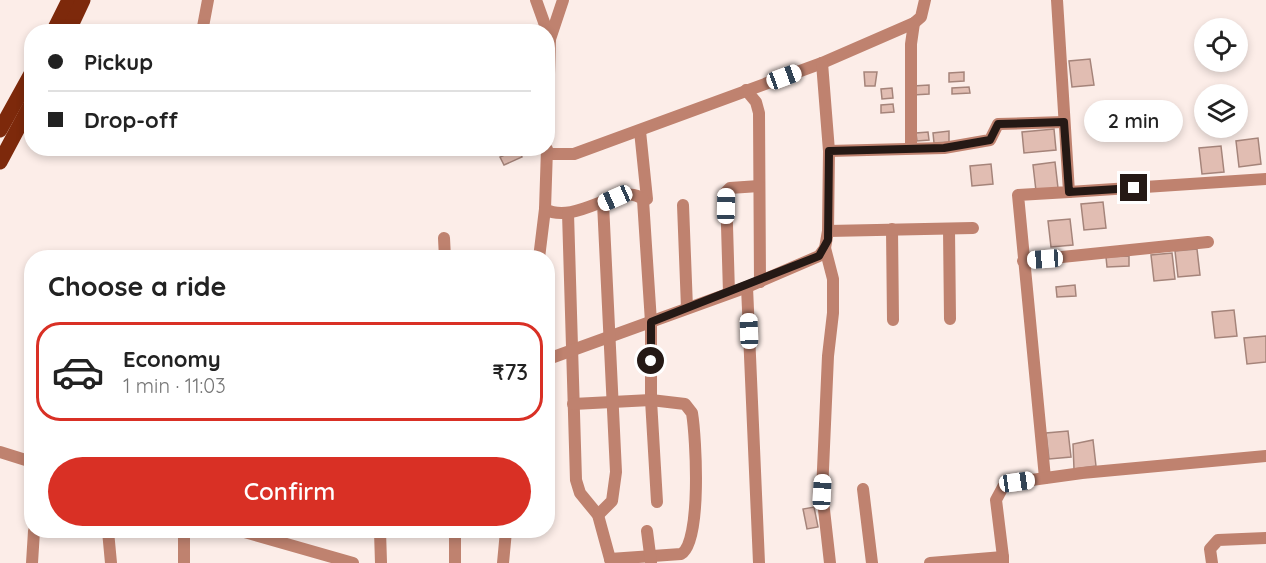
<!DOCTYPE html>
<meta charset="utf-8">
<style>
:root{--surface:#fff;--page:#f2f2f2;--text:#222;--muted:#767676;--line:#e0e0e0;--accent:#d93025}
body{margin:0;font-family:Quicksand,sans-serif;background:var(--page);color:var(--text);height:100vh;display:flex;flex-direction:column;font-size:22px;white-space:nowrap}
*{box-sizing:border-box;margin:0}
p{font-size:20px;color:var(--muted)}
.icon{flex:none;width:33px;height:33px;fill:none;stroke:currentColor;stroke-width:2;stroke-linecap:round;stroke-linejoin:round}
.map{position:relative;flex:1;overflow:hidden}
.sheet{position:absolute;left:24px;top:250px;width:531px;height:288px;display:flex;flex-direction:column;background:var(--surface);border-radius:24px;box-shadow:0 3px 9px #0003}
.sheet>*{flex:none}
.hud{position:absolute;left:24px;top:24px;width:531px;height:132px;border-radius:24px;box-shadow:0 3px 9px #0003;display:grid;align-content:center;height:132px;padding:0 24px;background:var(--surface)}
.fabs{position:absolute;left:1194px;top:18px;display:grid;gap:12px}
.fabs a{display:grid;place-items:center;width:54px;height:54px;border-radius:50%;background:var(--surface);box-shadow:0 3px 9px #0003;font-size:30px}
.end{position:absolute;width:27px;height:27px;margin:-14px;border:8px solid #251915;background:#fff;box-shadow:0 0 0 3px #fff}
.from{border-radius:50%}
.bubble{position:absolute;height:42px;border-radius:21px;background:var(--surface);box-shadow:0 3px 9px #0003;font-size:20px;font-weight:600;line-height:42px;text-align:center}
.car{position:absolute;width:18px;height:36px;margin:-18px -9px;border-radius:8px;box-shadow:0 0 4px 2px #0007;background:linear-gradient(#fff 24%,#345 0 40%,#fff 0 76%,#345 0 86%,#fff 0)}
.hud b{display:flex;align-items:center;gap:21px;height:57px;font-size:22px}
.hud b+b{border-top:2px solid var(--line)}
.hud i{width:15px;height:15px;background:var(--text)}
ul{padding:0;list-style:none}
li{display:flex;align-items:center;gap:18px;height:99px;margin:0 12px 9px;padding:0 12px;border:3px solid transparent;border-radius:24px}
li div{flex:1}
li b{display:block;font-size:22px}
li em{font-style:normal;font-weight:600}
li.selected{border-color:var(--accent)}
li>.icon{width:54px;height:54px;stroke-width:1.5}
h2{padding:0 24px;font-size:27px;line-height:72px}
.primary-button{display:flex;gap:12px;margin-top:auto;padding:12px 24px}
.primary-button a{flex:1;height:69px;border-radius:36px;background:var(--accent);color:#fff;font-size:24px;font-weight:600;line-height:69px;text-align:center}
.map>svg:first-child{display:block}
.building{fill:#e1bdb2;stroke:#a5847a;stroke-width:1.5}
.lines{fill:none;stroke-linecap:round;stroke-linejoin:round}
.street{stroke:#bf826f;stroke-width:12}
.primary{stroke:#7d290b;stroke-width:15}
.route{stroke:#251915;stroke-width:8}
</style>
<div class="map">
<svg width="1266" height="563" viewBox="0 0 1266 563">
<rect width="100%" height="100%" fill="#fcede8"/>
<!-- building -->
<g class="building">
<polygon points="1090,59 1094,85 1072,87 1069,61"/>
<polygon points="864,72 877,72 875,86 865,86"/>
<polygon points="964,72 964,81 949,82 949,73"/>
<polygon points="929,85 929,94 913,95 913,86"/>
<polygon points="969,87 970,93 952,94 952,88"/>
<polygon points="892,88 893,98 882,99 881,89"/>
<polygon points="893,104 894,112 881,113 881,105"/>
<polygon points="1054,129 1056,150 1024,153 1022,132"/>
<polygon points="949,131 949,142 934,143 933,133"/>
<polygon points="928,132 929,140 917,141 916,133"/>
<polygon points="1258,138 1261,164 1239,167 1236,141"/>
<polygon points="1221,146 1224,172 1202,174 1199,148"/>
<polygon points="518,149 522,157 504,165 500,157"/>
<polygon points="1055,162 1058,188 1036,191 1033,165"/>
<polygon points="991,164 993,184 972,186 970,166"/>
<polygon points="1103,202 1106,228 1084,230 1081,204"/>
<polygon points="1070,219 1073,245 1051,247 1048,221"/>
<polygon points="1197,249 1200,275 1178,277 1175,251"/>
<polygon points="1172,253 1175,279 1154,281 1151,255"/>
<polygon points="1129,256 1129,266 1107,267 1106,257"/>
<polygon points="1075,285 1076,296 1057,297 1056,287"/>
<polygon points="1234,310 1237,336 1215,338 1212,312"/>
<polygon points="1266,336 1266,362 1247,364 1244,338"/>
<polygon points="1068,431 1071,457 1049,459 1046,433"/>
<polygon points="1093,440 1096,466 1074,469 1073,444"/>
<polygon points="814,507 818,527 807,529 803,509"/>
</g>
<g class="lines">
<!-- street -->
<g class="street">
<polyline points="536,0 550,39 548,109"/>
<polyline points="202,32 208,0"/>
<polyline points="550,39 563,0"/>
<polyline points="746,90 756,102 759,113 760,282"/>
<polyline points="640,131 647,199"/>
<polyline points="911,148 911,44 914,23"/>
<polyline points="829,151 944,148 990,140 998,124 1064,122"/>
<polyline points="547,154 574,154 822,63 914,23 921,17 925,0"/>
<polyline points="1069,192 1266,179"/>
<polyline points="683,205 687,308"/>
<path d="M 545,209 C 576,227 623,179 643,200 L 651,322 L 651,400 L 657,502"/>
<polyline points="568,213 576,480 580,493 598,515 610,559"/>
<polyline points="892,229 893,320"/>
<polyline points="949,229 950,319"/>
<polyline points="828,231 973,228"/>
<polyline points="444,238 445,258"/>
<polyline points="825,248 833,279 833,313 828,356 822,492 830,563"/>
<polyline points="539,258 545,209 547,149"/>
<polyline points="1023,261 1208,242"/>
<polyline points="747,287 759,563"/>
<polyline points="729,293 726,192 730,188 759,186"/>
<polyline points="548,359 747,287 819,256 825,248 828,231 829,151 822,63"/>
<path d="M 573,404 L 651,400 L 685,404 L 692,413 C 696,437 702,543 681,554 L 610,559 L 611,563"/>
<polyline points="0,452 32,462"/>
<polyline points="1045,478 1018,195 1069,192 1057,0"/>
<polyline points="863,489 872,563"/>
<polyline points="598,515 612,501 616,472 603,203"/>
<polyline points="108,531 111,563"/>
<polyline points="241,531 353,563"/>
<polyline points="380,531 381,563"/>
<polyline points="455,531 455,563"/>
<polyline points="647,531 651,562"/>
<polyline points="1003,557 996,500 1003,487 1017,482 1082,473 1266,456"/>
<polyline points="32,563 34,531"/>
<polyline points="184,563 184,531"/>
<polyline points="503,563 506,531"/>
<polyline points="930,563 1003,557 1003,563"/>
<polyline points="1212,563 1210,549 1218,540 1266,538"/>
</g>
<!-- primary -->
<g class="primary">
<polyline points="53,32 69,0"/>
<polyline points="68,32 83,0"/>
<polyline points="0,130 32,72"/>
<polyline points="0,162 32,102"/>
</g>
</g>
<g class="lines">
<!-- route -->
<polyline class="route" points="651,361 651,322 819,256 828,240 829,151 944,148 990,140 998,124 1064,122 1069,192 1134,188"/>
</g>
</svg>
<div class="fabs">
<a><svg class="icon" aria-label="locate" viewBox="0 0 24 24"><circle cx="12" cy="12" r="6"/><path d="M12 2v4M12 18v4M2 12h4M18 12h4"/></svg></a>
<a><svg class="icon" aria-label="layers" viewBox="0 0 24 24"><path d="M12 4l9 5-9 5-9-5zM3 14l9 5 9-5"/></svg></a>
</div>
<i class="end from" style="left:651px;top:361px"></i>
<i class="end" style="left:1134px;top:188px"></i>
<div class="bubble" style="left:1084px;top:100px;width:99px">2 min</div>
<i class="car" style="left:784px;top:77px;rotate:70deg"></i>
<i class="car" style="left:615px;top:198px;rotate:246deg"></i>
<i class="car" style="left:726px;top:206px;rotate:1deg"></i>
<i class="car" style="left:1045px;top:259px;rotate:266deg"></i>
<i class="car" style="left:749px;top:331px;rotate:358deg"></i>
<i class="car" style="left:1017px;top:482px;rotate:82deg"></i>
<i class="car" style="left:822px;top:492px;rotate:3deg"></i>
<div class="hud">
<b><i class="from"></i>Pickup</b>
<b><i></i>Drop-off</b>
</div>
<section class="sheet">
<h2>Choose a ride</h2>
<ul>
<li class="selected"><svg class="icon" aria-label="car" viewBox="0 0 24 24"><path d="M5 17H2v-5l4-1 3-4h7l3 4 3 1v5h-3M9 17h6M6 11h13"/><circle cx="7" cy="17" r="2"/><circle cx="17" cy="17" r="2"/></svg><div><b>Economy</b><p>1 min · 11:03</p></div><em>₹73</em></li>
</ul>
<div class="primary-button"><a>Confirm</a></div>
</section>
</div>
